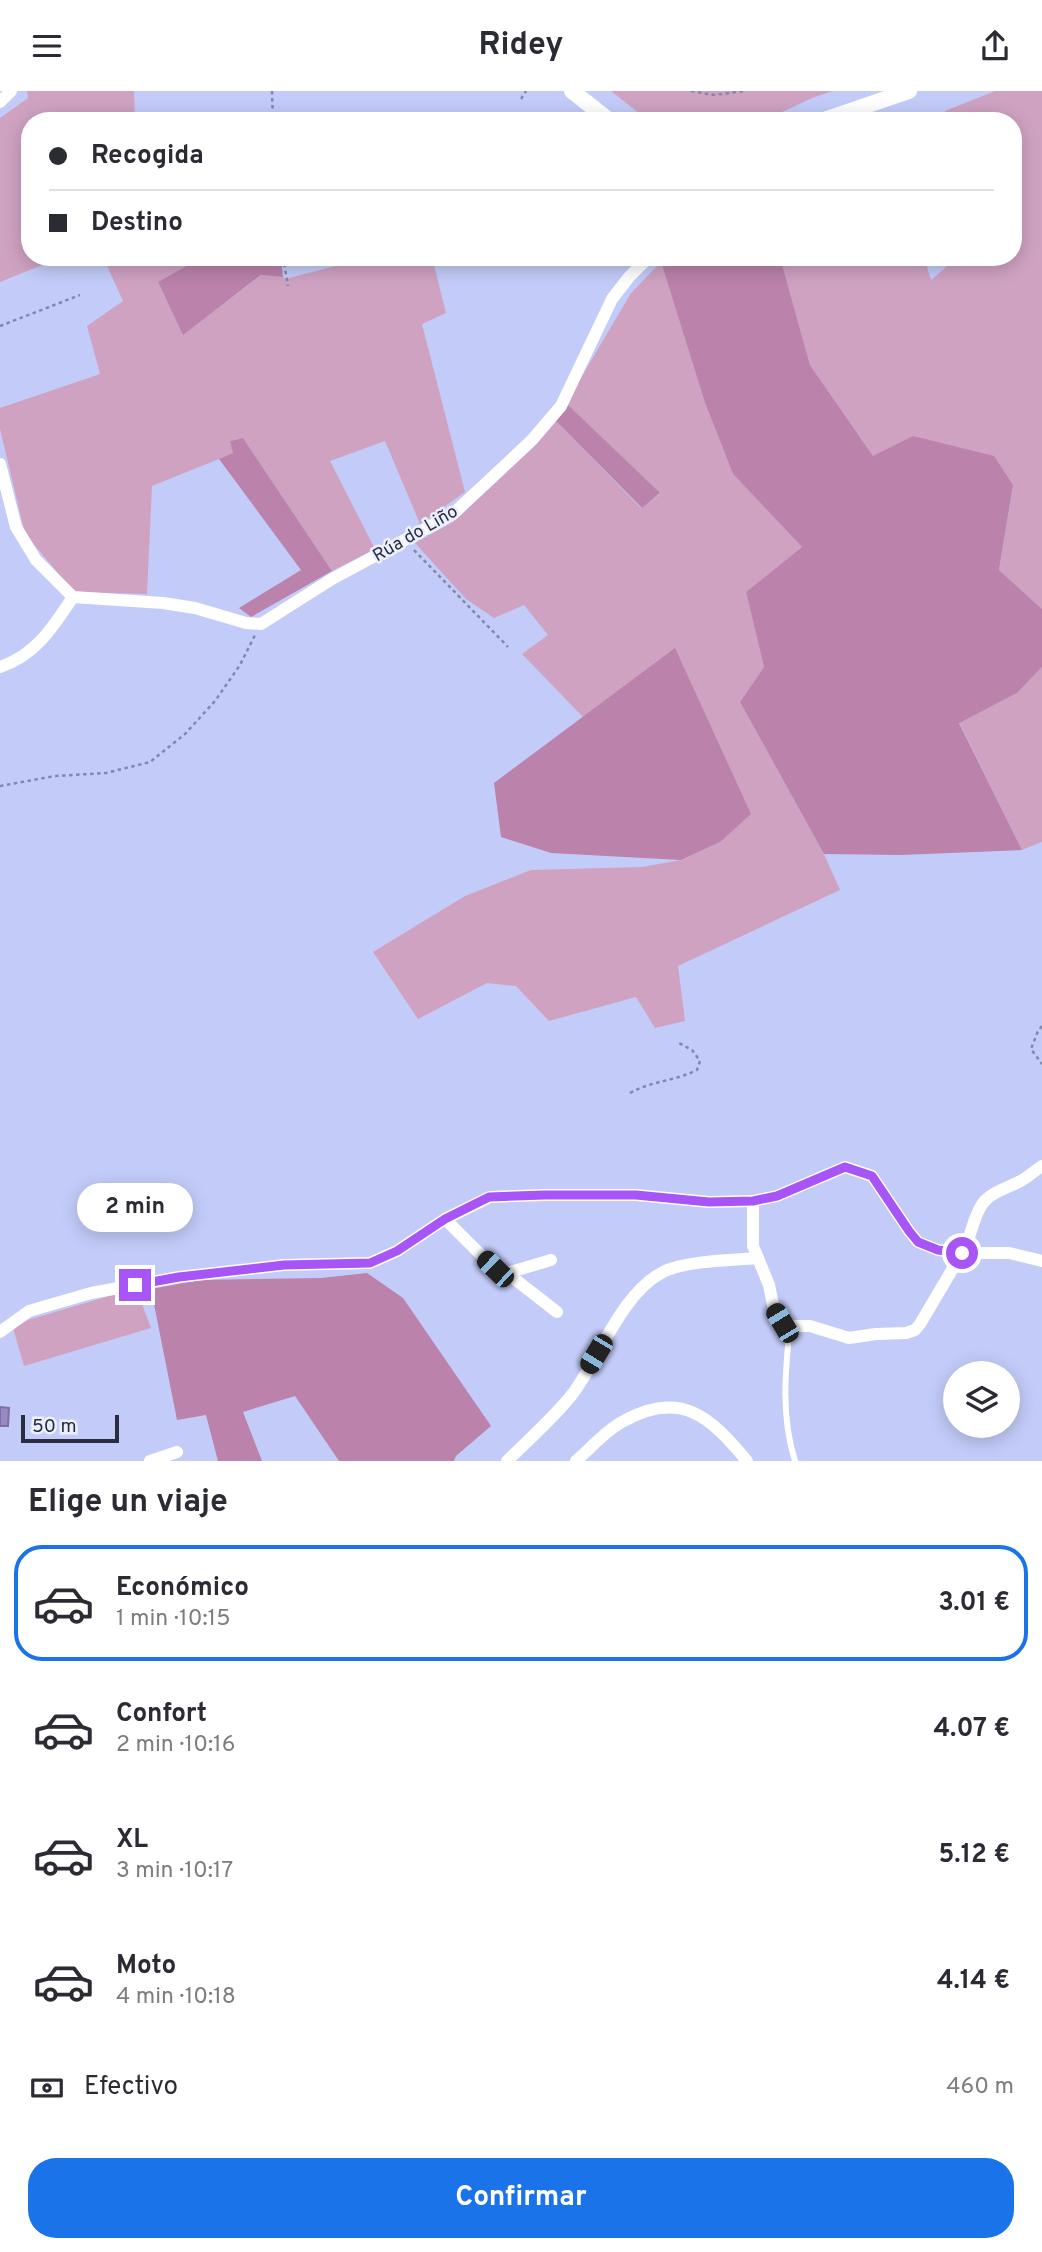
<!DOCTYPE html>
<html lang="es">
<meta charset="utf-8">
<style>
:root{--surface:#fff;--page:#f7f7f7;--text:#2b2b33;--muted:#7c7c81;--line:#e1e1e2;--accent:#1a73e8}
body{margin:0;font-family:Overpass,sans-serif;background:var(--page);color:var(--text);height:100vh;display:flex;flex-direction:column;font-size:26px;white-space:nowrap}
*{box-sizing:border-box;margin:0}
p{font-size:23px;color:var(--muted)}
.icon{flex:none;width:38px;height:38px;fill:none;stroke:currentColor;stroke-width:2;stroke-linecap:round;stroke-linejoin:round}
.map{position:relative;height:1370px;overflow:hidden}
.details{display:flex;flex-direction:column;background:var(--surface);flex:1}
.details>*{flex:none}
.top-card{position:absolute;left:21px;top:21px;width:1001px;height:154px;border-radius:28px;box-shadow:0 4px 18px #0003;display:grid;align-content:center;height:154px;padding:0 28px;background:var(--surface)}
.controls{position:absolute;left:943px;top:1270px;display:grid;gap:14px}
.controls a{display:grid;place-items:center;width:77px;height:77px;border-radius:50%;background:var(--surface);box-shadow:0 4px 18px #0003;font-size:35px}
.scale{position:absolute;left:21px;bottom:18px;width:98px;box-sizing:border-box;padding-left:7px;border:4px solid #2a2d3e;border-top:0;font-size:19px;line-height:24px;white-space:nowrap;color:#2a2d3e;-webkit-text-stroke:5px #eceffd;paint-order:stroke}
.end{position:absolute;width:32px;height:32px;margin:-16px;border:9px solid #a855f7;background:#fff;box-shadow:0 0 0 4px #fff}
.from{border-radius:50%}
.bubble{position:absolute;height:49px;border-radius:24px;background:var(--surface);box-shadow:0 4px 18px #0003;font-size:23px;font-weight:700;line-height:49px;text-align:center}
.car{position:absolute;width:21px;height:42px;margin:-21px -10px;border-radius:9px;box-shadow:0 0 5px 2px #0007;background:linear-gradient(#222 24%,#8ab4d8 0 40%,#222 0 76%,#8ab4d8 0 86%,#222 0)}
.top-card b{display:flex;align-items:center;gap:24px;height:66px;font-size:26px}
.top-card b+b{border-top:2px solid var(--line)}
.top-card i{width:18px;height:18px;background:var(--text)}
ul{padding:0;list-style:none}
li{display:flex;align-items:center;gap:21px;height:116px;margin:0 14px 10px;padding:0 14px;border:4px solid transparent;border-radius:28px}
li div{flex:1}
li b{display:block;font-size:26px}
li em{font-style:normal;font-weight:700}
li.selected{border-color:var(--accent)}
li>.icon{width:63px;height:63px;stroke-width:1.5}
h2{padding:0 28px;font-size:32px;line-height:84px}
.pay{display:flex;align-items:center;gap:18px;height:77px;padding:0 28px;font-size:26px}
.pay p{margin-inline-start:auto}
.cta{display:flex;gap:14px;margin-top:auto;padding:14px 28px}
.cta a{flex:1;height:80px;border-radius:28px;background:var(--accent);color:#fff;font-size:28px;font-weight:700;line-height:80px;text-align:center}
header{display:flex;justify-content:space-between;align-items:center;height:91px;padding:0 28px;background:var(--surface);font-size:32px;font-weight:700}
.map>svg:first-child{display:block}
.green{fill:#cfa2c2}
.forest{fill:#bb82ab}
.building{fill:#9a89c6;stroke:#7e729c;stroke-width:2}
.lines{fill:none;stroke-linecap:round;stroke-linejoin:round}
.path{stroke:#8288a9;stroke-width:2.5;stroke-dasharray:3.5 3.5;stroke-linecap:butt}
.service{stroke:#fff;stroke-width:6}
.minor{stroke:#fff;stroke-width:12}
.tertiary{stroke:#fff;stroke-width:16}
.route{stroke:#a855f7;stroke-width:9}
.labels{text-anchor:middle;stroke-width:5;stroke-linejoin:round;paint-order:stroke}
.street-label{font-size:18px;fill:#2a2d3e;stroke:#eceffd}
</style>
<header><svg class="icon" aria-label="menu" viewBox="0 0 24 24"><path d="M4 6h16M4 12h16M4 18h16"/></svg>Ridey<svg class="icon" aria-label="share" viewBox="0 0 24 24"><path d="M12 15V3M7 8l5-5 5 5M5 13v7h14v-7"/></svg></header>
<div class="map">
<svg width="1042" height="1370" viewBox="0 0 1042 1370">
<rect width="100%" height="100%" fill="#c3ccf9"/>
<!-- green -->
<g class="green">
<polygon points="27,0 134,0 135,30 30,30 30,166 62,166 0,191 0,27 28,7"/>
<polygon points="611,0 833,0 812,7 763,30 649,30"/>
<polygon points="995,0 1042,0 1042,518 999,479 1013,394 873,365 810,274 780,166 924,166 931,189 958,166 1013,166 1013,30 948,30 945,20"/>
<polygon points="103,166 202,166 158,191 183,243 262,184 283,186 285,188 371,166 432,166 446,222 422,233 465,401 420,433 385,350 330,370 375,458 332,480 243,347 230,350 234,362 152,395 147,503 74,501 25,443 0,338 0,317 100,283 87,235 123,210"/>
<polygon points="661,171 705,312 733,383 802,456 746,501 764,576 740,611 824,763 840,799 678,875 685,930 655,937 636,906 549,930 516,895 487,892 418,928 373,861 465,805 531,779 642,776 681,769 720,751 675,558 583,626 522,563 548,544 524,514 494,527 466,508 415,452 453,431 506,382 554,328 641,417 660,403 566,312 631,202"/>
<polygon points="1042,576 1042,751 1022,759 959,631 1017,602"/>
<polygon points="136,1197 151,1237 24,1275 13,1237 28,1229"/>
</g>
<!-- forest -->
<g class="forest">
<polygon points="202,166 281,166 283,186 261,184 183,244 158,191"/>
<polygon points="667,166 780,166 810,274 873,365 913,345 994,365 1013,394 999,479 1042,518 1042,576 1017,602 959,632 1022,759 901,764 824,763 740,611 764,576 746,501 802,456 733,383 705,312 661,171"/>
<polygon points="566,312 660,402 642,417 554,328"/>
<polygon points="243,347 332,480 251,526 239,517 301,479 219,368 233,362 230,350"/>
<polygon points="675,557 751,723 720,751 681,769 551,762 501,746 494,692"/>
<polygon points="367,1182 403,1207 491,1335 456,1365 454,1370 339,1370 295,1305 243,1321 262,1370 218,1370 206,1324 177,1329 151,1198 200,1189 321,1187"/>
</g>
<!-- building -->
<polygon class="building" points="0,1316 9,1317 8,1335 0,1335"/>
<g class="lines">
<!-- path -->
<g class="path">
<polyline points="272,0 273,30"/>
<polyline points="691,0 714,4 744,0"/>
<polyline points="521,8 526,0"/>
<polyline points="283,166 288,195"/>
<polyline points="0,235 80,204"/>
<polyline points="414,459 508,556"/>
<polyline points="0,695 55,685 106,682 150,671 185,643 215,610 240,574 255,544"/>
<polyline points="1042,935 1038,940 1031,958 1042,973"/>
<path d="M 630,1002 C 651,990 675,990 697,979 L 700,970 L 692,959 L 679,952"/>
</g>
<!-- service -->
<path class="service" d="M 790,1235 C 785,1281 781,1326 795,1370"/>
<!-- minor -->
<g class="minor">
<polyline points="0,11 11,0"/>
<polyline points="0,373 16,436 36,469 73,506"/>
<polyline points="73,506 163,512 195,517 246,532 261,533 332,488 453,423 532,349 561,315 612,208 629,186 649,166"/>
<path d="M 0,576 C 36,564 53,536 73,506"/>
<polyline points="753,1110 753,1155 769,1194 774,1219 782,1232 790,1235 810,1235 849,1247 876,1243 906,1242 915,1239 920,1233 962,1162 1009,1162 1042,1170"/>
<polyline points="445,1128 495,1178 507,1182 557,1221"/>
<polyline points="507,1182 551,1169"/>
<path d="M 0,1241 L 29,1220 L 91,1202 L 179,1186 L 284,1174 L 370,1172 L 397,1160 L 445,1128 L 490,1106 L 545,1104 L 636,1104 L 709,1111 L 753,1110 L 777,1105 L 845,1076 L 872,1085 L 909,1140 L 918,1151 L 938,1159 L 962,1162 C 971,1147 972,1130 981,1115 C 990,1100 1010,1097 1024,1088 C 1030,1084 1036,1079 1042,1075"/>
<polyline points="150,1370 177,1361"/>
<path d="M 507,1370 C 529,1348 555,1326 574,1301 C 600,1265 622,1202 663,1181 C 684,1170 732,1169 758,1167"/>
<path d="M 576,1370 C 591,1357 605,1340 622,1331 C 680,1298 710,1325 747,1370"/>
</g>
<!-- tertiary -->
<g class="tertiary">
<polyline points="572,0 610,30"/>
<polyline points="821,30 909,0"/>
</g>
</g>
<g class="lines">
<!-- route -->
<polyline class="route" points="135,1194 179,1186 284,1174 370,1172 397,1160 445,1128 489,1106 545,1104 636,1104 709,1111 753,1110 777,1105 845,1076 872,1085 909,1140 918,1151 938,1159 962,1162"/>
</g>
<g class="labels">
<!-- street labels -->
<g class="street-label">
<text transform="translate(415 442) rotate(-30)" y="6">Rúa do Liño</text>
</g>
</g>
</svg>
<div class="controls">
<a><svg class="icon" aria-label="layers" viewBox="0 0 24 24"><path d="M12 4l9 5-9 5-9-5zM3 14l9 5 9-5"/></svg></a>
</div>
<div class="scale">50 m</div>
<i class="end from" style="left:962px;top:1162px"></i>
<i class="end" style="left:135px;top:1194px"></i>
<div class="bubble" style="left:77px;top:1092px;width:116px">2 min</div>
<i class="car" style="left:495px;top:1178px;rotate:314deg"></i>
<i class="car" style="left:782px;top:1232px;rotate:329deg"></i>
<i class="car" style="left:596px;top:1263px;rotate:211deg"></i>
<div class="top-card">
<b><i class="from"></i>Recogida</b>
<b><i></i>Destino</b>
</div>
</div>
<section class="details">
<h2>Elige un viaje</h2>
<ul>
<li class="selected"><svg class="icon" aria-label="car" viewBox="0 0 24 24"><path d="M5 17H2v-5l4-1 3-4h7l3 4 3 1v5h-3M9 17h6M6 11h13"/><circle cx="7" cy="17" r="2"/><circle cx="17" cy="17" r="2"/></svg><div><b>Económico</b><p>1 min · 10:15</p></div><em>3.01 €</em></li>
<li><svg class="icon" aria-label="car" viewBox="0 0 24 24"><path d="M5 17H2v-5l4-1 3-4h7l3 4 3 1v5h-3M9 17h6M6 11h13"/><circle cx="7" cy="17" r="2"/><circle cx="17" cy="17" r="2"/></svg><div><b>Confort</b><p>2 min · 10:16</p></div><em>4.07 €</em></li>
<li><svg class="icon" aria-label="car" viewBox="0 0 24 24"><path d="M5 17H2v-5l4-1 3-4h7l3 4 3 1v5h-3M9 17h6M6 11h13"/><circle cx="7" cy="17" r="2"/><circle cx="17" cy="17" r="2"/></svg><div><b>XL</b><p>3 min · 10:17</p></div><em>5.12 €</em></li>
<li><svg class="icon" aria-label="car" viewBox="0 0 24 24"><path d="M5 17H2v-5l4-1 3-4h7l3 4 3 1v5h-3M9 17h6M6 11h13"/><circle cx="7" cy="17" r="2"/><circle cx="17" cy="17" r="2"/></svg><div><b>Moto</b><p>4 min · 10:18</p></div><em>4.14 €</em></li>
</ul>
<div class="pay"><svg class="icon" aria-label="cash" viewBox="0 0 24 24"><path d="M3 7h18v10H3z"/><circle cx="12" cy="12" r="2"/></svg>Efectivo<p>460 m</p></div>
<div class="cta"><a>Confirmar</a></div>
</section>
